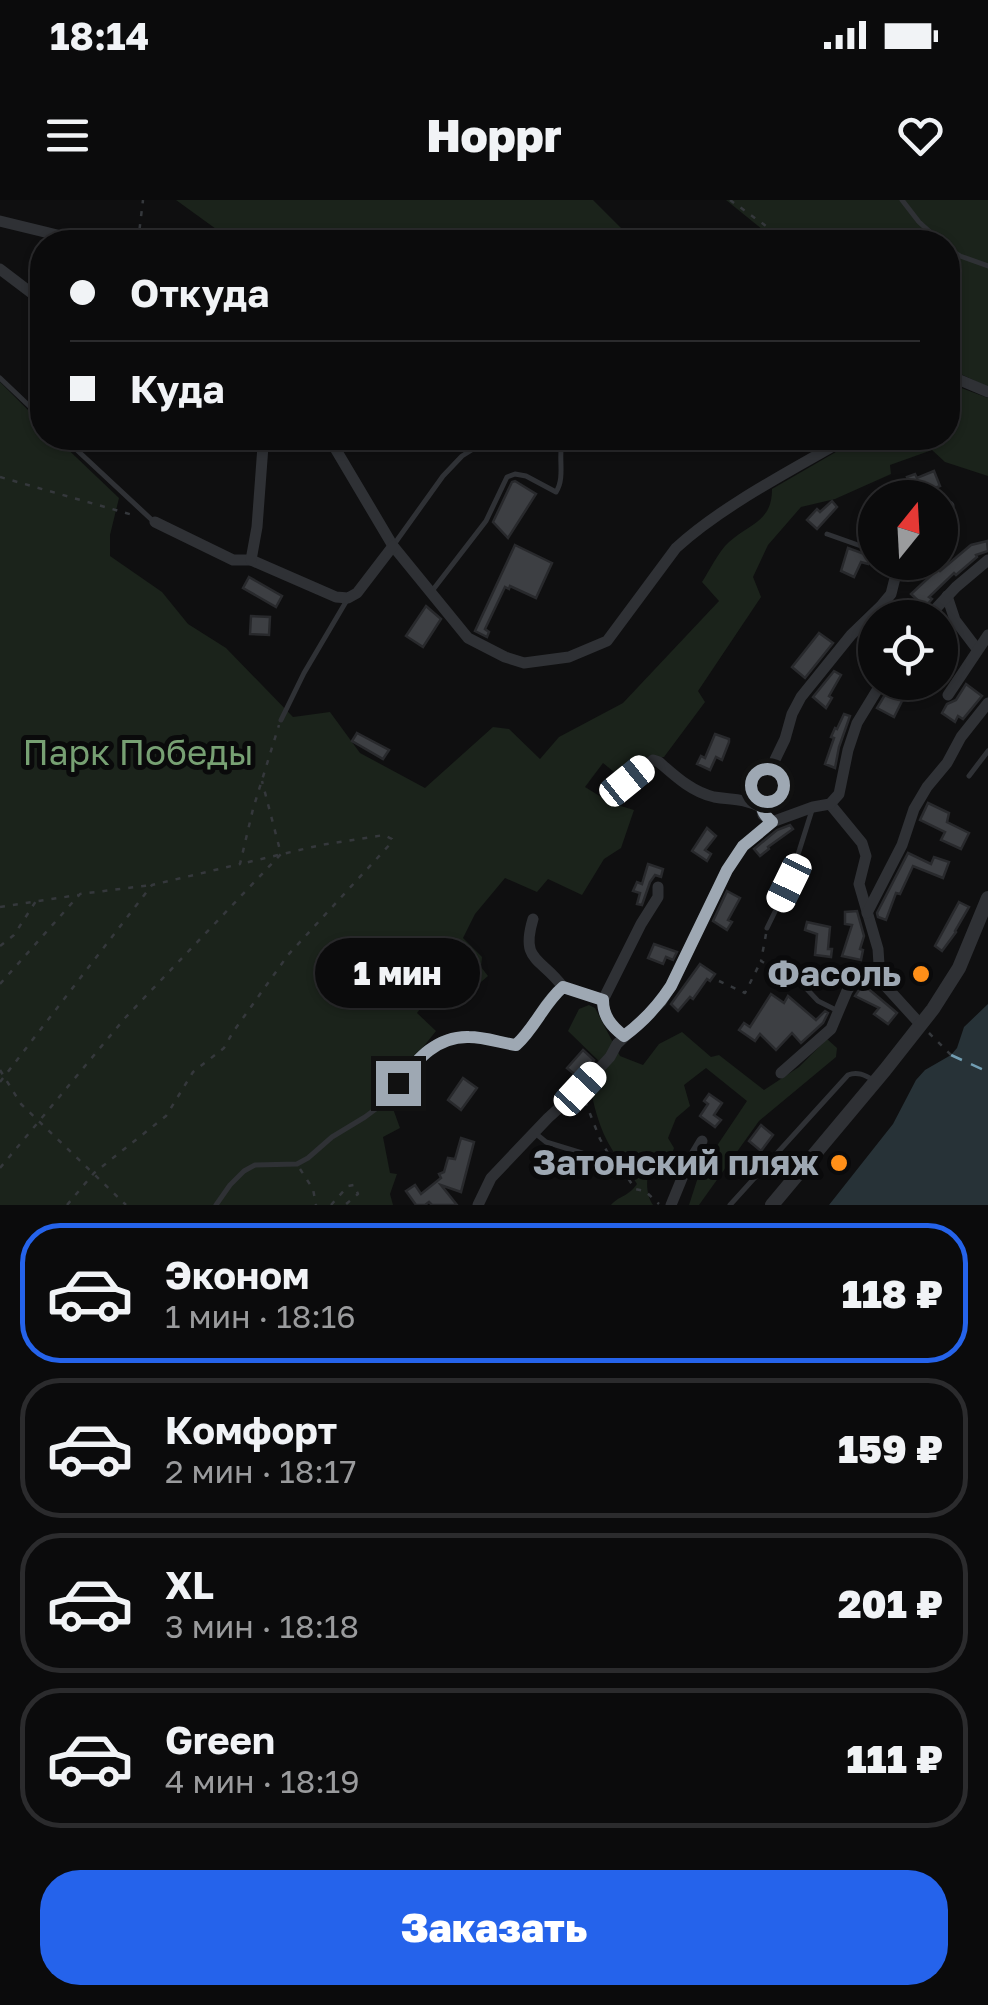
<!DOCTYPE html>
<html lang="ru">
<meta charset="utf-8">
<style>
:root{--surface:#0b0b0c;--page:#19191a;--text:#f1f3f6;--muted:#9a9b9d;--line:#2b2b2d;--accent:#2563eb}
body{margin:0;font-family:"Golos Text",sans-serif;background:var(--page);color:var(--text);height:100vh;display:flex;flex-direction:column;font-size:38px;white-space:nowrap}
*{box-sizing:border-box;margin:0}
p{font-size:32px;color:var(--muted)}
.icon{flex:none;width:55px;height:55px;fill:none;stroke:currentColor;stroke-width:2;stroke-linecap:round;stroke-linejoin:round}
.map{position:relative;height:1005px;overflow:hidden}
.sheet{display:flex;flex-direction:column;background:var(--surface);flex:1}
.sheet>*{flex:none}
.guide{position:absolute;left:30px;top:30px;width:930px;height:220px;border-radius:40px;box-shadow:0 2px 8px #0004,0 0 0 2px var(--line);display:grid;align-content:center;height:220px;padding:0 40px;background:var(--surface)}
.needle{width:65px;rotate:18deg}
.fabs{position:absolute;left:858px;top:280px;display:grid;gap:20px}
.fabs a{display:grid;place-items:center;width:100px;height:100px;border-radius:50%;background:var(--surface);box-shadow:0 2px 8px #0004,0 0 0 2px var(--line);font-size:50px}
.end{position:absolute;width:45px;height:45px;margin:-22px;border:12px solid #9ea8b3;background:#111;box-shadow:0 0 0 5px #111}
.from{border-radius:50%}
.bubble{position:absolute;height:70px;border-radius:35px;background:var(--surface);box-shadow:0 2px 8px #0004,0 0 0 2px var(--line);font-size:32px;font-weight:800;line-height:70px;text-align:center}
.car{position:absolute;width:30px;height:60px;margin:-30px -15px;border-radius:12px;box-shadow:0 0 8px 2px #0007;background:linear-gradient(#fff 24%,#345 0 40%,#fff 0 76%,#345 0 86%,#fff 0)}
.guide b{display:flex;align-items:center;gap:35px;height:95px;font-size:38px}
.guide b+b{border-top:2px solid var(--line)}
.guide i{width:25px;height:25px;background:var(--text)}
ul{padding:18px 0 0;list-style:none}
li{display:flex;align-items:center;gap:30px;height:140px;margin:0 20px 15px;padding:0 20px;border:5px solid var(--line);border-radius:40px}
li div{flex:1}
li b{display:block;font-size:38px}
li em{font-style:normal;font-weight:800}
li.selected{border-color:var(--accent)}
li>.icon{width:90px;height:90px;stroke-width:1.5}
.action{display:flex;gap:20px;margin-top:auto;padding:20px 40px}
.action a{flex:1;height:115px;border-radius:40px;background:var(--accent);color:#fff;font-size:40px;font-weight:800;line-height:115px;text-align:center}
.status{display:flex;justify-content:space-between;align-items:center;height:70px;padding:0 50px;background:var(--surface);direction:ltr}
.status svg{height:28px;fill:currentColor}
header{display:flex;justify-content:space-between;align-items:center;height:130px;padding:0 40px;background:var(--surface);font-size:45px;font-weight:800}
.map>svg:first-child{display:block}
.green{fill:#1b231b}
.water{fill:#273237}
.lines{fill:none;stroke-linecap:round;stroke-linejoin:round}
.ferry{stroke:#719db2;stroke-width:2.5;stroke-dasharray:12 10;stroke-linecap:butt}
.building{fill:#3d3f43;stroke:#28292c;stroke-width:2.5}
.path{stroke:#35383c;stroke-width:2.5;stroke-dasharray:5 8;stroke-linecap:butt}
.service{stroke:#2f3135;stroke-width:5}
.minor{stroke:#2f3135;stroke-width:11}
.tertiary{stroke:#2f3135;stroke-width:14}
.route{stroke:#9ea8b3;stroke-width:12}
.poi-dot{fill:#ff8f18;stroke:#0a0a0b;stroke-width:4}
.labels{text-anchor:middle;stroke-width:10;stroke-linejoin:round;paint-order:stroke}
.park-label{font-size:35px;fill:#77a073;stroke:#0a0a0b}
.poi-label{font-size:35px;font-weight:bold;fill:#9ea8b3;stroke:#0a0a0b;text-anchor:end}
</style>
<div class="status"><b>18:14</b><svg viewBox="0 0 49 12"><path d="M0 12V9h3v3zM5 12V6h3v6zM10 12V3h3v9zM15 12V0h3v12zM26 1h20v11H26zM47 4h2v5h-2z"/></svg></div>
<header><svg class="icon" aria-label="menu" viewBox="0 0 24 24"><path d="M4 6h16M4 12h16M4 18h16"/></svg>Hoppr<svg class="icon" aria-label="heart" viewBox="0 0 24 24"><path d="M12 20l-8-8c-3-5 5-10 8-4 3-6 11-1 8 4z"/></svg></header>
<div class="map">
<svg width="988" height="1005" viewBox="0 0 988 1005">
<rect width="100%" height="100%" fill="#0f0f10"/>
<!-- green -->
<g class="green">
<polygon points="176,0 593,0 635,42 234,42"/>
<polygon points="726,0 988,0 988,187 948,168 948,42 778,42"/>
<path d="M 0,182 L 42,224 L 42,238 L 56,238 L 119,298 L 110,335 L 110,356 L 162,392 L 188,424 L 226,448 L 293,517 L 330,512 L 360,553 L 425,588 L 493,527 L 509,529 L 540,559 L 559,537 L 623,503 L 719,401 L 702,382 C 710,370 718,352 729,342 C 750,323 772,322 772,289 L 860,238 L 948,238 L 948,183 L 988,198 L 988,276 L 945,262 L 932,250 L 890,265 L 891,274 L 835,299 L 801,307 L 768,345 L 753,377 L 761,397 L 698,491 L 705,502 L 664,557 L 649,558 L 624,580 L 603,563 L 585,587 L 611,603 L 634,610 L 621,648 L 604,659 L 582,695 L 548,679 L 537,692 L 505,678 L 475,714 L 463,738 L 482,757 L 481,767 L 488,776 L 461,799 L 438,784 L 417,813 L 436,831 L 387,892 L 400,928 L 383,937 L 390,973 L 397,974 L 390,994 L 393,1005 L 0,1005 Z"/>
<path d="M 589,805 L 595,808 L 620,856 L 643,865 L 659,844 L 682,832 L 711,857 L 719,855 L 764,890 L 799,867 L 827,839 L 837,848 L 836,857 L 759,921 L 699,1005 L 689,1005 L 700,971 L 747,901 L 706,868 L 684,885 L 690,906 L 676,918 L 668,938 L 674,948 L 670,960 L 656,954 C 647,968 643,990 653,1005 L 611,1005 C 620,995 628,997 637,984 C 631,974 624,966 618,958 C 603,939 595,913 591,890 L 606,868 L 568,831 L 579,809 Z"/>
</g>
<!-- water -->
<polygon class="water" points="988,804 988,1005 829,1005 893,924 916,880 925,870 951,855 957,848 964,827"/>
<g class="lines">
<!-- ferry -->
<polyline class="ferry" points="951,855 988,872"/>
</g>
<!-- building -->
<g class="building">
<polygon points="934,271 940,286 928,291 927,288 914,293 907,277 915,274 917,278"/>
<polygon points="515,281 536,294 508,338 493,322 512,282"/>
<polygon points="832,301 837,307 817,329 807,320 817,309 820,312"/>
<polygon points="987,341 988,351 976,355 977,357 956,375 954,373 929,397 932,399 925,407 911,394 938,369 940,371 971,345"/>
<polygon points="515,345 552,363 536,398 510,386 509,389 505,387 485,429 489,432 487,437 475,431"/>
<polygon points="848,348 870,356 868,364 861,362 854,377 841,371"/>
<polygon points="249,377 282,396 276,407 243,388"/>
<polygon points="426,406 441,419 423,447 406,436"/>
<polygon points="251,416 270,417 269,435 250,434"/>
<polygon points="819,433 833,443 805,478 792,467"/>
<polygon points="834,471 841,475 829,496 832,498 826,508 813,497"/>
<polygon points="899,482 915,482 905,495 894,517 877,508 886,493 889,494"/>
<polygon points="966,484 982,496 963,519 958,516 955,522 942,513 947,504 956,500"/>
<polygon points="844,514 850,516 839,547 835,568 825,564 834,538 831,537 835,528 837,529"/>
<polygon points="357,533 389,550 383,559 352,541"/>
<polygon points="715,534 729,539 729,542 722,560 716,557 710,570 697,564 701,556 705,558"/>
<polygon points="928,603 949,613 947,622 969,633 961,649 941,640 945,632 920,620"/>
<polygon points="790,625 793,629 768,647 769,649 760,656 754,649 777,630"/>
<polygon points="707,628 716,636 705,650 711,654 707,661 692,651"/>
<polygon points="908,653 931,664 934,657 949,662 943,678 913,666 900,694 896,693 886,720 878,717 877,713"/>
<polygon points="648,664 663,669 661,677 655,675 650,682 642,705 637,704 640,693 633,691 637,682 642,684"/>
<polygon points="727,691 740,698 728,720 732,722 727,730 713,721"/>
<polygon points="959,702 969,707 955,731 956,732 942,751 935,746"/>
<polygon points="857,711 864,736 860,749 863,750 861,760 842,756 852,725 845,724 845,712"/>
<polygon points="807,722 830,727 828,749 832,749 831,757 815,755 817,734 805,730"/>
<polygon points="654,744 677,752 673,760 666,757 663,764 648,758"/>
<polygon points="700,764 715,774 710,781 707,779 693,799 690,797 678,811 671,804"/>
<polygon points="865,786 897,813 888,824 874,814 879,808 855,796 861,787"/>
<polygon points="771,794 784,803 788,796 816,820 825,811 828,813 823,823 801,843 792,833 776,850 760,834 755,841 739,830 744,823 750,827"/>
<polygon points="583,850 594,860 578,877 567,868"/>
<polygon points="463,878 477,888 461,910 448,900"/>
<polygon points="709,894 722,903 714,915 721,920 715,927 700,916 708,904 704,901"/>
<polygon points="761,925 773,935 761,951 749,941"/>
<polygon points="461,938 474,942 461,992 441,985 457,1005 432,1005 429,1002 425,1005 416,1005 406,991 415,985 421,994 441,978 439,974 444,972 448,958 455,959"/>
</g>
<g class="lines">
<!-- path -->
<g class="path">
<polyline points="730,0 766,26 782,42"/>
<polyline points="138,42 143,0"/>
<polyline points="0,277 133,315"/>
<polyline points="0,707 78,695"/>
<polyline points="766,734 761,761 795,781"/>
<polyline points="0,746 14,735 36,701"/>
<polyline points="719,781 745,793 760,763"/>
<polyline points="0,784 80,694 152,685"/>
<polyline points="929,833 951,855"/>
<polyline points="0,870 21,904 126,1005"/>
<polyline points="0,882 152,685 240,664 253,609 279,525"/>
<polyline points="585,901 600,939 614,964 622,969 635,989 645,991 659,1004"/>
<polyline points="0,968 125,818 281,654 262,581"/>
<polyline points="300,969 313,989 316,1005"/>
<polyline points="67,1005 94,973 166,916 193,872 224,848 233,832 288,755 392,642 392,639 384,635 321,645 240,664"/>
<polyline points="331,1005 348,986 354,985 358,994 345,1005"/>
</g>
<!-- service -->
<g class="service">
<polyline points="902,0 919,22 941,42"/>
<polyline points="948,49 960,56 988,66"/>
<polyline points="0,178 42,218"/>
<polyline points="64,238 153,321"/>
<polyline points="827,334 875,351"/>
<polyline points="395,343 443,276 462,256 491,238"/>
<path d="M 432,391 L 486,321 L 507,277 L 515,274 L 526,276 L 556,292 C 566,277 557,255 563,238"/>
<polyline points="281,520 304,473 347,400"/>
<polyline points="969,576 988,551"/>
<polyline points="767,728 789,683 812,610"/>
<polyline points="808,783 803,785 818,801 838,811"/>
<polyline points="535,933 546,942 582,953"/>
<polyline points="216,1005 230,985 244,971 255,965 297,964 308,958 332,937 365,917 381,905 396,886"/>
<path d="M 730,1005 L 848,875 C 857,871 865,875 873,880"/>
</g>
<!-- minor -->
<g class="minor">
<polyline points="0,21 86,42"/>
<polyline points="0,69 42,101"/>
<polyline points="948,175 988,192"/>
<polyline points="244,238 263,246"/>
<path d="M 329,238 L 393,346 L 468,438 L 505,457 L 524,463 L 569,457 L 607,441 L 676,348 C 723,305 792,270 847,238"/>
<polyline points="940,310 949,306"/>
<polyline points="155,322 233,360 251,360 336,397 348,398 357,393 393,346"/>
<polyline points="251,360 257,327 263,246 266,238"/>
<polyline points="947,396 955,420 977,449"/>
<polyline points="927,418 956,387 988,360"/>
<polyline points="948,495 988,435"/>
<path d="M 627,581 L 653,560 L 659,562 C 675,576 692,592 714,597 C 733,600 742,598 761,607"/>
<polyline points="830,604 862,643 866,656 859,684 878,749 880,780 921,825"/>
<polyline points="772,622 763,615 761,607 771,568 785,539 792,514 801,497 851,435 881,406 891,394 899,362"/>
<polyline points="867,713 902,645 914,609 927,587 947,563 961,537 988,503"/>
<path d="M 533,719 C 520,762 541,757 563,787"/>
<path d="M 624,836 C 611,826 603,817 603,800 L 641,724 L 658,697 L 658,687"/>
<polyline points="781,873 831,829 847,791 855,778 869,776 880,780"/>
<path d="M 398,883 C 417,859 435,836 469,837 C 485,837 501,843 516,845 C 535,828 543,802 563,787 L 603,800"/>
<polyline points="478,1005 491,978 548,918 580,889 610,857 617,844 661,802 671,786 727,670 743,646 772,622 813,607 830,604 839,594 848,550 857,523 882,482"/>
<polyline points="671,1005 687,966 702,941"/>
</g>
<!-- tertiary -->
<polyline class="tertiary" points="772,1005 885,870 933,809 959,768 988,698"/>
</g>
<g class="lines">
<!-- route -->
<path class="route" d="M 398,883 C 417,860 436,836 469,837 C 485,837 501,843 516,845 C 535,828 544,803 563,787 L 603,800 C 603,816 611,826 624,836 C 643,822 658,806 671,786 L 727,670 L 743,646 L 772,622 C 757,609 762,603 767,585"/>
</g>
<!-- markers -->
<g class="poi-dot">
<circle cx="921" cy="774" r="10"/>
<circle cx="839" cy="963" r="10"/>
</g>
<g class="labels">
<!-- park labels -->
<g class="park-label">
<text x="138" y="565">Парк Победы</text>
</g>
<!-- poi labels -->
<g class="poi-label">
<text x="901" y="786">Фасоль</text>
<text x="819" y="975">Затонский пляж</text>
</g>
</g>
</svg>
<div class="fabs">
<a><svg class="needle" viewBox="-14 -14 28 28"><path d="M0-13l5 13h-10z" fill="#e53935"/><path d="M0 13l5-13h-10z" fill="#9a9b9d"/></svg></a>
<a><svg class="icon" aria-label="locate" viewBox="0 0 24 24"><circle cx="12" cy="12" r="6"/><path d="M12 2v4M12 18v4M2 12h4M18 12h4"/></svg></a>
</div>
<i class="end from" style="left:767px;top:585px"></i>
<i class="end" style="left:398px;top:883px"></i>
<div class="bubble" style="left:315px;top:738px;width:165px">1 мин</div>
<i class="car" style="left:627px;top:581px;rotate:51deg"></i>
<i class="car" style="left:789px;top:683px;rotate:206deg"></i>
<i class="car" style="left:580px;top:889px;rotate:43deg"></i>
<div class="guide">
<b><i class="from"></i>Откуда</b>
<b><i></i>Куда</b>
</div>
</div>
<section class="sheet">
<ul>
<li class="selected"><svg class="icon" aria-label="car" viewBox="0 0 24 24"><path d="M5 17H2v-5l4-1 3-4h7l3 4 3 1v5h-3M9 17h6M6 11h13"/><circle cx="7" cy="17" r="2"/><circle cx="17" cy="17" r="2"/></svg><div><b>Эконом</b><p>1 мин · 18:16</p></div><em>118 ₽</em></li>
<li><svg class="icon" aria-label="car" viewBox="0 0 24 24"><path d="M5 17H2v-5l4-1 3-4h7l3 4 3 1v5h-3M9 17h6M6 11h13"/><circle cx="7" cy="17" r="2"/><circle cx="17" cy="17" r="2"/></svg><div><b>Комфорт</b><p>2 мин · 18:17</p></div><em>159 ₽</em></li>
<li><svg class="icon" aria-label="car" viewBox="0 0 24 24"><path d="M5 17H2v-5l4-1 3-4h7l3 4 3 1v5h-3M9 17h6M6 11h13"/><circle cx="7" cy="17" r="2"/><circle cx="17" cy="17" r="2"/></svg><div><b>XL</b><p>3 мин · 18:18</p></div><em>201 ₽</em></li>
<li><svg class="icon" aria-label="car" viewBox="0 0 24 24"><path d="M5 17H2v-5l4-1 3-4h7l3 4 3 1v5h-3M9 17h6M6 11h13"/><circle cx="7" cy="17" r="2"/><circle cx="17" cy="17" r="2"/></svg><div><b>Green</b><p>4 мин · 18:19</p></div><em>111 ₽</em></li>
</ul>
<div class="action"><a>Заказать</a></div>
</section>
